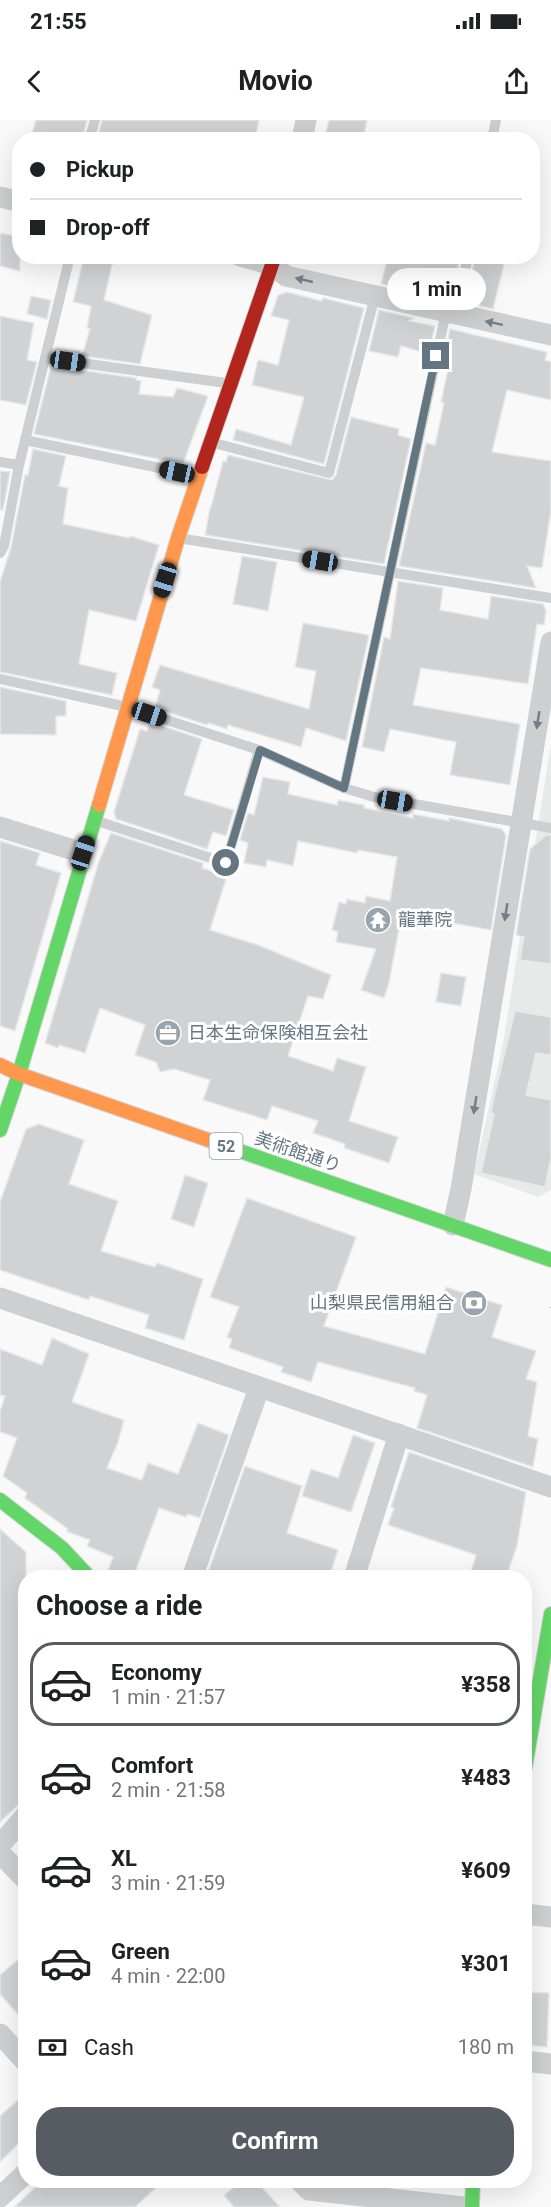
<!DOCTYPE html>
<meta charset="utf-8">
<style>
:root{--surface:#fff;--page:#f6f6f6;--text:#202124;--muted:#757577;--line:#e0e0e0;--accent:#565c61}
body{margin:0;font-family:Roboto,"Noto Sans JP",sans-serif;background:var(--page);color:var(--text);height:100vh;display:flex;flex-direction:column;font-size:22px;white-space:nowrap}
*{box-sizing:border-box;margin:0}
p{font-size:20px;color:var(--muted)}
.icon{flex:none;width:33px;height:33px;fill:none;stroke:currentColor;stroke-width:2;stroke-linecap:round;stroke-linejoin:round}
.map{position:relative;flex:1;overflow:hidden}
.panel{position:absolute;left:18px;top:1450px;width:514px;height:618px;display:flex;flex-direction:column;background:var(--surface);border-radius:24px;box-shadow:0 6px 24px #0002}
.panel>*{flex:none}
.guide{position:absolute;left:12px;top:12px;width:528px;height:132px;border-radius:24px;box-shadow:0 6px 24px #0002;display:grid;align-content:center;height:132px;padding:0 18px;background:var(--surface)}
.end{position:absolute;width:27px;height:27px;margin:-14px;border:8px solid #657683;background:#fff;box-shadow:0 0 0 3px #fff}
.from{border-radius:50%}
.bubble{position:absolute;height:42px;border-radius:21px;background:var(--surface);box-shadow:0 6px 24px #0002;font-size:20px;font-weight:700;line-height:42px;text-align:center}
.car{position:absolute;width:18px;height:36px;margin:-18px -9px;border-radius:8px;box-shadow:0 0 4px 2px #0007;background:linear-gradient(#222 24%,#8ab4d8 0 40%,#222 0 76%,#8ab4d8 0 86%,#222 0)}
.guide b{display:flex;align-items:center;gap:21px;height:57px;font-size:22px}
.guide b+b{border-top:2px solid var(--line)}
.guide i{width:15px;height:15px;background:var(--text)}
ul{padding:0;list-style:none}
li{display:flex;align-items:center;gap:18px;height:84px;margin:0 12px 9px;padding:0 6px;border:3px solid transparent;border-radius:24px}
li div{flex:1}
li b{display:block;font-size:22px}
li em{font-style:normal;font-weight:700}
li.on{border-color:var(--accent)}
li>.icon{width:54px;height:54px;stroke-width:1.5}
h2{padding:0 18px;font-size:27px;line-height:72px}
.pay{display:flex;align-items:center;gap:15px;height:66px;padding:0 18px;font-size:22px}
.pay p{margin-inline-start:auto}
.action{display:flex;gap:12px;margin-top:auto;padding:12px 18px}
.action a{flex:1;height:69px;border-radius:24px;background:var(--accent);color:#fff;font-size:24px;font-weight:700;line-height:69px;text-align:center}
.status{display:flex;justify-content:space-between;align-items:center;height:42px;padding:0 30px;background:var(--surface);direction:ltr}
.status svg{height:16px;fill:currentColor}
header{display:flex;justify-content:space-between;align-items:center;height:78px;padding:0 18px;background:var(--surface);font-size:27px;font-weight:700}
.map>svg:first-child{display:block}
.built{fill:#e8e9e9}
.building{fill:#d0d2d3;stroke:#e8e8e8;stroke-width:1.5}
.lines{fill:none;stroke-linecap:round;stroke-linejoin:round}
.fast-casing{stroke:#d5d6d7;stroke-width:16}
.slow-casing{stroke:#d5d6d7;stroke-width:16}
.jam-casing{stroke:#d5d6d7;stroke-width:16}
.path{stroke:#cbcccd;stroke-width:4;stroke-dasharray:3 3;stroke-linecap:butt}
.lane{stroke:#cecfd0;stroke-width:10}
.street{stroke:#cecfd0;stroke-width:21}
.fast{stroke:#63d668;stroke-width:14}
.slow{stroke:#ff974d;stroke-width:14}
.jam{stroke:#b3261e;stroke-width:14}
.oneway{fill:#707f8b}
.route{stroke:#657683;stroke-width:8}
.labels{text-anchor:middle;stroke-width:6;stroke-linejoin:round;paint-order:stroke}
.shield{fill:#fff;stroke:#939fa8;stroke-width:1.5}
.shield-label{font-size:16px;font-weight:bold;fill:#657683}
.poi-label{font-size:18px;fill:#657683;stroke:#fff;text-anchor:start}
.street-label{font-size:18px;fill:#657683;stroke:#fff}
</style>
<div class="status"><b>21:55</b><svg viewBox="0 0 49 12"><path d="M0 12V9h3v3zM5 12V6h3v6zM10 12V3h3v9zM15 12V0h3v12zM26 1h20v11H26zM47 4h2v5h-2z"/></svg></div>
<header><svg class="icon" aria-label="back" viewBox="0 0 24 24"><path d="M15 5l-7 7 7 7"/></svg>Movio<svg class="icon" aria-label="share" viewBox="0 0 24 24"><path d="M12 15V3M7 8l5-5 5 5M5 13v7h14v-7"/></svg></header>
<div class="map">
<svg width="551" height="2087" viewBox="0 0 551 2087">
<rect width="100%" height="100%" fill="#f9f9f9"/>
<!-- built -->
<polygon class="built" points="551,624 551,1070 538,1077 474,1054 503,924"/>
<!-- building -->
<g class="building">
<polygon points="36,0 87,0 82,20 30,20"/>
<polygon points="102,0 259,0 255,20 97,20"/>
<polygon points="329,0 367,0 363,20 324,20"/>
<polygon points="0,113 20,117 20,151 0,146"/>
<polygon points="84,136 114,136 104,180 152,195 140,244 82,236 90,209 87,208 91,186 73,182"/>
<polygon points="388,136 460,136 455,163 438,177 381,164"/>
<polygon points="475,136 506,136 493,189 481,186 469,170"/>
<polygon points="287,172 322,181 323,178 364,188 324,344 233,320 236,309 291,325 304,277 252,265 258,240 278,245 289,200 271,196 278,175"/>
<polygon points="31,176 51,180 47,199 27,194"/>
<polygon points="379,190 414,198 409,201 435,206 429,234 401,226 398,237 369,231"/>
<polygon points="0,196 34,203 27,240 37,242 26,285 0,280"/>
<polygon points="450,209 547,232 545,240 551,242 551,280 507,270 492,332 551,341 551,391 542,448 527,446 536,468 399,446 426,323 435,325 444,283 441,282 450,240 444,238"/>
<polygon points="51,246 136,258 136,260 141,261 139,274 173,277 177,268 208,276 183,344 34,314"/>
<polygon points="351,297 399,309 398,315 411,319 384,444 205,415 210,387 211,387 223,341 226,342 228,335 332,360 336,355"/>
<polygon points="33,329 66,336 59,366 68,368 63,404 129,418 130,416 159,425 136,501 89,490 79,544 117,553 112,575 0,552 0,462 11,427 25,355 28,355"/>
<polygon points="0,351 10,352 3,390 0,390"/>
<polygon points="242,436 277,442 268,491 233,484"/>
<polygon points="398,461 443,468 440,490 488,499 491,476 543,484 546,491 544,505 537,504 528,564 421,548 413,585 520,604 510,665 450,655 456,622 390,609 384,632 362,627 384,517 390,519"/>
<polygon points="303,503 369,515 346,621 306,608 301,627 228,605 227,609 208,603 207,605 155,588 160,570 152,567 160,545 309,589 316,551 295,547"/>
<polygon points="0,567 66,581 66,596 56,596 56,615 0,614"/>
<polygon points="150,602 202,619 184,675 234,690 226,716 213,712 207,729 116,699 114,692 140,609 147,611"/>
<polygon points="263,657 290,662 288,674 337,685 338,680 364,685 364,688 413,698 413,694 449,701 449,698 502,709 506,716 491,810 452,803 452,800 402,792 389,863 384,878 361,870 376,829 336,822 338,812 332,810 339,782 346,784 347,779 365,783 366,776 390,781 397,737 358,730 357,733 298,721 293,746 267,740 266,747 244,743 248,723 240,720 248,693 254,695"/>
<polygon points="111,713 203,743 202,748 227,756 210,810 258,825 331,855 323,879 308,876 288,936 333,951 337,938 366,947 349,1001 398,1017 389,1043 344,1028 345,1024 313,1013 318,1001 272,986 267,1000 203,980 210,960 174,949 160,952 156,942 135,935 145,905 100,888 85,933 59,925 58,928 45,923 99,741"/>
<polygon points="546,715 551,715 551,844 520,840 524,817 516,815 530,729"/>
<polygon points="0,721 40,733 36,745 61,753 15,911 0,906"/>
<polygon points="441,853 466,857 461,886 436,882"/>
<polygon points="515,891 551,897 551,935 536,933 526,975 551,980 551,1038 545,1067 481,1053 494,994 491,993 494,977"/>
<polygon points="39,1004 84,1020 69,1064 118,1081 101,1131 155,1147 157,1143 203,1159 184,1220 145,1208 149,1195 90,1176 89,1180 0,1150 0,1082 26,1009"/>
<polygon points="185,1055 208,1063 194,1107 171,1099"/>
<polygon points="247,1078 356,1117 324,1206 425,1234 446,1167 502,1185 492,1217 536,1231 526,1259 537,1262 528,1316 538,1319 533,1347 417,1308 427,1275 414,1271 415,1268 318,1242 311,1262 281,1252 283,1247 229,1228 232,1219 227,1217 239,1187 210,1177"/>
<polygon points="52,1218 89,1234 72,1282 124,1300 118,1322 107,1348 142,1360 148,1343 178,1354 198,1303 229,1315 200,1398 188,1394 186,1397 159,1388 133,1458 108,1450 113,1437 87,1426 90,1420 68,1412 67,1411 68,1409 25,1378 27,1373 3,1356 17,1318 0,1312 0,1291 5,1276 0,1275 0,1229 42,1245"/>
<polygon points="353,1315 375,1323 351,1392 302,1376 311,1349 338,1358"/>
<polygon points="409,1332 526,1372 517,1426 506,1458 469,1458 476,1435 388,1405 394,1388 391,1387"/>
<polygon points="245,1346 302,1366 287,1413 338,1430 329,1458 206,1458"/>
<polygon points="0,1409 26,1432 26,1678 0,1702"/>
<polygon points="26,1833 26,1904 0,1874 0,1855"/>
<polygon points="527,1872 549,1873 547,1927 525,1925"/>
<polygon points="26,1973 26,2016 0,2042 0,1996"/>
<polygon points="42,2061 163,2061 135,2087 14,2087"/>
<polygon points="242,2061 256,2061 280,2087 234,2087 224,2075"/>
</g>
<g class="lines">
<defs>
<g id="fast">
<polyline points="0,1010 19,954 99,685"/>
<polyline points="237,1030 551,1140"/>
<polyline points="0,1380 62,1428 90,1458"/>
<polyline points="525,1648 551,1494"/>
<polyline points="472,2087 473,2061"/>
</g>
<g id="slow">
<polyline points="99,685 178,418 202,347"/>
<polyline points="0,945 19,954 237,1030"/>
</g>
<polyline id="jam" points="202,347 275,136"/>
</defs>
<!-- fast casing -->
<use href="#fast" class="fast-casing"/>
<!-- slow casing -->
<use href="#slow" class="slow-casing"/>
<!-- jam casing -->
<use href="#jam" class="jam-casing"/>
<!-- path -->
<polyline class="path" points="551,1187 551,1188"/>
<!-- lane -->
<g class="lane">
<polyline points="89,20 95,0"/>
<polyline points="492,20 496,0"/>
<polyline points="456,195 468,136"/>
<polyline points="45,238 226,263"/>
<polyline points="25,320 198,356"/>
<polyline points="210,322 329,353 375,176"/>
<polyline points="0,342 19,345"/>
<polyline points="178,418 551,478"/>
<polyline points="0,433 4,426 19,345 70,136"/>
<polyline points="0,559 127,587 259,630 344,668 374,677 551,708"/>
<polyline points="344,668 446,192"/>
<polyline points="94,700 226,743 259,630"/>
</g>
<!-- street -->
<g class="street">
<polyline points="302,20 306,0"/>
<polyline points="0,77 20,82"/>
<polyline points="240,136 273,145 286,156 551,215"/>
<polyline points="0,707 83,733"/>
<polyline points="453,1105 461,1069 551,522"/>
<polyline points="0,1178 551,1367"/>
<polyline points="192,1458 259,1268"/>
<polyline points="354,1458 399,1314"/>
<polyline points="0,1725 26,1695"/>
<polyline points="0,1733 26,1760"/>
<polyline points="525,1794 551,1797"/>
<polyline points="0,1914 26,1942"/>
<polyline points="525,1941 551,1944"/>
<polyline points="300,2061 309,2070 463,2087"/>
<polyline points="0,2077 26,2053"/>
</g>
<!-- fast -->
<use href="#fast" class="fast"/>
<!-- slow -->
<use href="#slow" class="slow"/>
<!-- jam -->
<use href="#jam" class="jam"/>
</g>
<!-- one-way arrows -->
<defs><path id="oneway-solid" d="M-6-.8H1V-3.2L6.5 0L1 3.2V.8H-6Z" transform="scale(1.5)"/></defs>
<g class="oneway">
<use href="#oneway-solid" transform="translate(304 160) rotate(-167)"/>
<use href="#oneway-solid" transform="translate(494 203) rotate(-168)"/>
<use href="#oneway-solid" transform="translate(538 600) rotate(99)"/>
<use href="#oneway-solid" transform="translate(506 792) rotate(99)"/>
<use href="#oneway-solid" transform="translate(475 985) rotate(99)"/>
</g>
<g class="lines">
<!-- route -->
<polyline class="route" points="226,743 260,630 344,668 436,236"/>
</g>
<!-- icons -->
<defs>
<symbol id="temple-disc" viewBox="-11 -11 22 22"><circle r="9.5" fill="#99a4ac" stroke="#fff"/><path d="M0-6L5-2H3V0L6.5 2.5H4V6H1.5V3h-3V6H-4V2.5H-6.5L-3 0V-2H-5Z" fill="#fff"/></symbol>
<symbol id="office-disc" viewBox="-11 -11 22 22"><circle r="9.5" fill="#99a4ac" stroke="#fff"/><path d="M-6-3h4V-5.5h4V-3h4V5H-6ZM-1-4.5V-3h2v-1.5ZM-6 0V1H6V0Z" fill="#fff"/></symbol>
<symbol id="bank-disc" viewBox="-11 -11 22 22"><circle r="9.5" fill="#99a4ac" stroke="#fff"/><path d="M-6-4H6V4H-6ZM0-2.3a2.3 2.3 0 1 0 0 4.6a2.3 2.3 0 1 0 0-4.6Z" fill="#fff"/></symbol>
</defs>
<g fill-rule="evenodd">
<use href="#temple-disc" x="363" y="785" width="30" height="30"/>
<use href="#office-disc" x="153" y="898" width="30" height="30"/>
<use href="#bank-disc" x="459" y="1168" width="30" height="30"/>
</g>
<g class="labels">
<!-- shield labels -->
<rect class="shield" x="209.5" y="1013" width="33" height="26" rx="4.5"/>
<g class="shield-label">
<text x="226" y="1032">52</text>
</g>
<!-- poi labels -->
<g class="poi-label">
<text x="398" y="806">龍華院</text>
<text x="188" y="919">日本生命保険相互会社</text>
<text x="454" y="1189" text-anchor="end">山梨県民信用組合</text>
</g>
<!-- street labels -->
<g class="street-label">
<text transform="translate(298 1032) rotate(19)" y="6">美術館通り</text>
</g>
</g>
</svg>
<i class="end from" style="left:226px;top:743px"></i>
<i class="end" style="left:436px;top:236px"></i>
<div class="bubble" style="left:387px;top:148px;width:99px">1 min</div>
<i class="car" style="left:68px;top:241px;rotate:98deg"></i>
<i class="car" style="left:177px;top:352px;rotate:282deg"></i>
<i class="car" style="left:320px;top:441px;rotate:279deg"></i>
<i class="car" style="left:165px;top:460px;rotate:197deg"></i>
<i class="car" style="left:149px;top:594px;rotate:108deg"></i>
<i class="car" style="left:395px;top:681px;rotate:100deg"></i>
<i class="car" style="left:83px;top:733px;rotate:18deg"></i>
<div class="guide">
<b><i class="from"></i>Pickup</b>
<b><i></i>Drop-off</b>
</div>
<section class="panel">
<h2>Choose a ride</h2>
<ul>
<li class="on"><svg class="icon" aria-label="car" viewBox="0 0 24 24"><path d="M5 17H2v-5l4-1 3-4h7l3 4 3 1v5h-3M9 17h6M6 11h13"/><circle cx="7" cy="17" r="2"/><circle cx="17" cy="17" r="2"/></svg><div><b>Economy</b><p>1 min · 21:57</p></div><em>¥358</em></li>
<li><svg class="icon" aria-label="car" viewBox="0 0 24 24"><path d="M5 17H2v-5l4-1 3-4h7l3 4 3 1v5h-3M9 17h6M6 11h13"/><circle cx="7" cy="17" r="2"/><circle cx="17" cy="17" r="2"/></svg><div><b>Comfort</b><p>2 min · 21:58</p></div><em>¥483</em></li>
<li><svg class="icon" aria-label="car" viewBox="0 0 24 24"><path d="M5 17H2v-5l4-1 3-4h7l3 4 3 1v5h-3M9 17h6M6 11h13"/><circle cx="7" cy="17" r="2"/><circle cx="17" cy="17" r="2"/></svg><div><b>XL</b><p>3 min · 21:59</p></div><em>¥609</em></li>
<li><svg class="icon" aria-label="car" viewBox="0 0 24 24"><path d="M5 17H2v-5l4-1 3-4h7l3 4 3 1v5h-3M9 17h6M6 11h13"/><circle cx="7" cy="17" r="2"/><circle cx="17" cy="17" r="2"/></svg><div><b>Green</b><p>4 min · 22:00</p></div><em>¥301</em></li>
</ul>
<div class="pay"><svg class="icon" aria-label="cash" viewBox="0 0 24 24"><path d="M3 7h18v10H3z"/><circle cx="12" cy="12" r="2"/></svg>Cash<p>180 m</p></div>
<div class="action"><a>Confirm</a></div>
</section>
</div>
